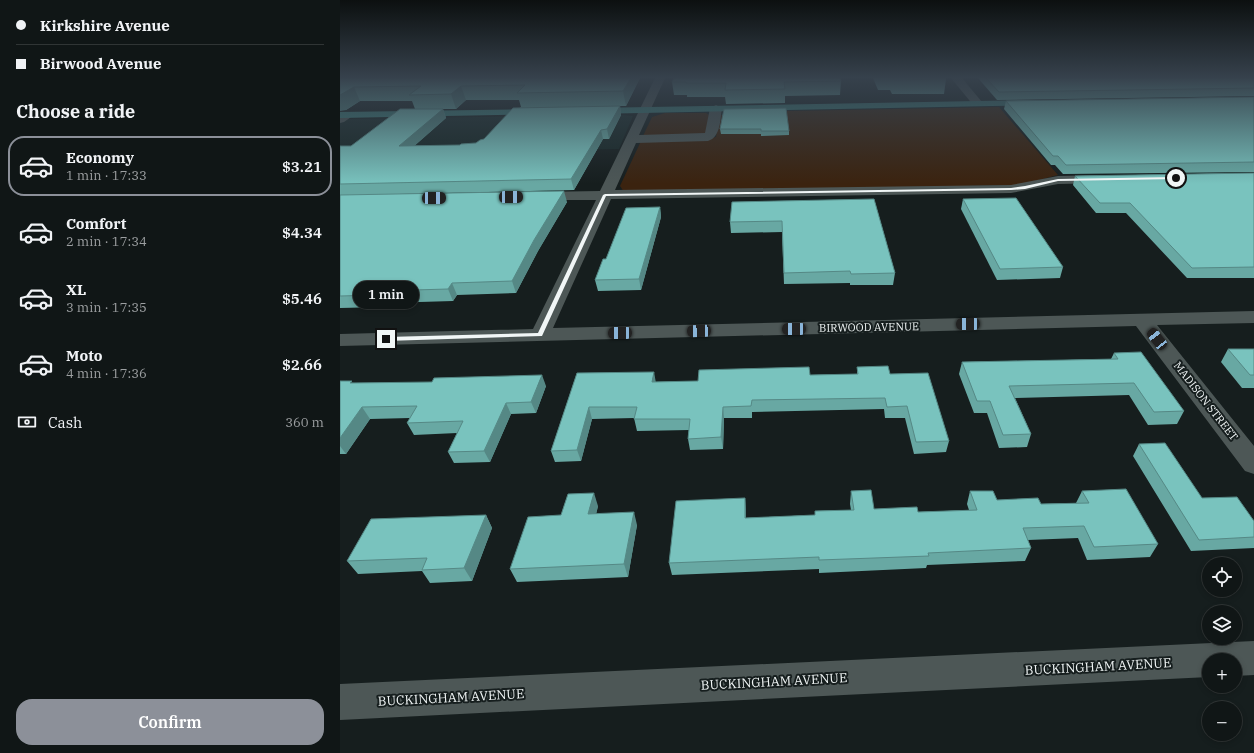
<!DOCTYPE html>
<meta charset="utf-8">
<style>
:root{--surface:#101616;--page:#1e2323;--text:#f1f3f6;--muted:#9c9fa1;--line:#303535;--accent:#8c9099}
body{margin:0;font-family:"IBM Plex Serif",serif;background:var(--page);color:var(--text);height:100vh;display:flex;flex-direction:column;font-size:15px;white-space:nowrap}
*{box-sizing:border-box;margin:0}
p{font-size:13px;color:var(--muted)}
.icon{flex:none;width:22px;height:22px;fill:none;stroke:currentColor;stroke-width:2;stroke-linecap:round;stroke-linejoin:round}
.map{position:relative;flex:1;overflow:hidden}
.sheet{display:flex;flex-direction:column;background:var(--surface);width:340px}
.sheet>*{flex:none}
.top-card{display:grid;align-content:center;height:88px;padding:0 16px;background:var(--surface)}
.controls{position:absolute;left:862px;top:557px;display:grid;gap:8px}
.controls a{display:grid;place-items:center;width:40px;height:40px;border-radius:50%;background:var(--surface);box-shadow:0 2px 6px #0003,0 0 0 1px var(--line);font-size:20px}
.end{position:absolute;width:18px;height:18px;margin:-9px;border:5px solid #f1f6f6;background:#111;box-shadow:0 0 0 2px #111}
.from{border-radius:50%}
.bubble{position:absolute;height:28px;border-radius:14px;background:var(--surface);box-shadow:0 2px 6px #0003,0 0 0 1px var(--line);font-size:13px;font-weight:600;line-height:28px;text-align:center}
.car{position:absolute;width:12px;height:24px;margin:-12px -6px;border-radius:5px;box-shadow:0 0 3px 1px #0007;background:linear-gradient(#222 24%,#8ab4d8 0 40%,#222 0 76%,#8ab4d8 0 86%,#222 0)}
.top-card b{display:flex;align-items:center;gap:14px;height:38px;font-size:15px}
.top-card b+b{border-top:1px solid var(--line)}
.top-card i{width:10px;height:10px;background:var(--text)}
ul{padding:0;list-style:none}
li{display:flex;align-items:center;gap:12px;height:60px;margin:0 8px 6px;padding:0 8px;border:2px solid transparent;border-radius:16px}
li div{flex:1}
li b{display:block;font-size:15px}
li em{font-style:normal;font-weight:600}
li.selected{border-color:var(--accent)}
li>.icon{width:36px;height:36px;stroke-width:1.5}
h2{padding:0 16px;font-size:18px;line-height:48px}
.pay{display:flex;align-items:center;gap:10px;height:44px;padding:0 16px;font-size:15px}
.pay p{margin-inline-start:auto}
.primary-button{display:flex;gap:8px;margin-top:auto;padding:8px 16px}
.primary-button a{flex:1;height:46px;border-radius:16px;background:var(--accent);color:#fff;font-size:16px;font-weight:600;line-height:46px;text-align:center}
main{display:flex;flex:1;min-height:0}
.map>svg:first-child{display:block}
.built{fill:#192928}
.green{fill:#3b230f}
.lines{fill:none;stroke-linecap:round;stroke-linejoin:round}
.minor{fill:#4d5756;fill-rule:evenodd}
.major{fill:#3d7f7b;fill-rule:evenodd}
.wall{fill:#68a8a3;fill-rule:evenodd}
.shaded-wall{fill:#558885}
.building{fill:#79c3be;stroke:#558885}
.route{fill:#f1f6f6}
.labels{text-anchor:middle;stroke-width:4;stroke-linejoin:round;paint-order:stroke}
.street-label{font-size:11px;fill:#f1f6f6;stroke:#161e1e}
.near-street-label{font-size:13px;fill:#f1f6f6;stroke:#161e1e}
</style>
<main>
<section class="sheet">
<div class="top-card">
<b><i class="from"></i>Kirkshire Avenue</b>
<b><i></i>Birwood Avenue</b>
</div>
<h2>Choose a ride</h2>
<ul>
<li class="selected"><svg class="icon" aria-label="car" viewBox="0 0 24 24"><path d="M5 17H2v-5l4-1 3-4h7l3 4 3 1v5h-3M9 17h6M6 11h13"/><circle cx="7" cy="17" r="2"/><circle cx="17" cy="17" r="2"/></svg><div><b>Economy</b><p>1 min · 17:33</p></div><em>$3.21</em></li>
<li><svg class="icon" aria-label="car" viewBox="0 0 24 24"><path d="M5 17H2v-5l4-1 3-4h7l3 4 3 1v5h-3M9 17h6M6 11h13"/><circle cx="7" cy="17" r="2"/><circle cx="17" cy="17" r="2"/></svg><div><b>Comfort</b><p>2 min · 17:34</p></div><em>$4.34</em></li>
<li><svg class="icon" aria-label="car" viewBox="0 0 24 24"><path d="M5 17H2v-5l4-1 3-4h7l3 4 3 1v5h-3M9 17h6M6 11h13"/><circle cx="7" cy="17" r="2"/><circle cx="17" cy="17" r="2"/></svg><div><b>XL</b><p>3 min · 17:35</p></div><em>$5.46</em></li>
<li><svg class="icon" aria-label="car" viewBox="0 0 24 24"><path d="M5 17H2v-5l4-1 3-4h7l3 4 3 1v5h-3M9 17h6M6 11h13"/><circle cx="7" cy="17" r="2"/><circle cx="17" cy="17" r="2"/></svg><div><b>Moto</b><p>4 min · 17:36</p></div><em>$2.66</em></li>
</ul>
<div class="pay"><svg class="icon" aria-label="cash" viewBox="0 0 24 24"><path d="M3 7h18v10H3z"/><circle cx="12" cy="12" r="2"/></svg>Cash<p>360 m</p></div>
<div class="primary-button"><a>Confirm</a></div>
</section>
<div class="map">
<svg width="914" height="753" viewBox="0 0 914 753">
<rect width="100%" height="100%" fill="#161e1e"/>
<!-- built -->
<polygon class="built" points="284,115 293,116 279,149 0,154 0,119"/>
<!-- green -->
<g class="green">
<polygon points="659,107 718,175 680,185 284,192 280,186 301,141 357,140 376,137 379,116 390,112"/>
<polygon points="325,113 366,113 369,115 367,133 362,136 303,136 312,117"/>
</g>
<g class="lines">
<!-- minor -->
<g class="minor">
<path d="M 315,78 L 325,78 L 299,135 L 365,133 L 370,108 L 376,105 L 382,108 C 380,119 381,137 368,141 L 296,143 L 275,190 L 671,185 L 718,176 L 765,175 L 770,176 L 772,179 L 770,182 L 765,183 L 718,184 L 671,193 L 271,199 L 213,328 L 914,311 L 914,323 L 817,325 L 914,446 L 914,474 L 905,471 L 796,326 L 0,346 L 0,334 L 193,329 L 256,200 L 196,200 L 191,199 L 189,196 L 191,193 L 196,192 L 260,191 Z"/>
<polygon points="611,78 622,78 642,102 643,104 642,106 634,106"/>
<polygon points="8,112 12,113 14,115 4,122 0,123 0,115"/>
<polygon points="914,641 914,675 895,676 895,660 869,660 869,677 0,720 0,684"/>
</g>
<!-- major -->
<g class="major">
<polygon points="695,100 699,101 700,103 699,105 251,114 245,111 251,108"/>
<polygon points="199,109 205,112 203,114 0,118 0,112"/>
</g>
</g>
<!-- wall -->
<g class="wall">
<path d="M 0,78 L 300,78 L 286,106 L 280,106 L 281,115 L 269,139 L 263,139 L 234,190 L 59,194 L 227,202 L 198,251 L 176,293 L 117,295 L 113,301 L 46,303 L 43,307 L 0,308 L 0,146 L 11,146 L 75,109 L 72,101 L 20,101 L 6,110 ZM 126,100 L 179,100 L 181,107 L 144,139 L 136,143 L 120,145 L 74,146 L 106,118 L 103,109 L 116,109 Z"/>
<polygon points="533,78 605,78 606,79 604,94 552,94 550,90 538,90"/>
<polygon points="638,78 914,78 914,96 657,100"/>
<polygon points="501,81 500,95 445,96 445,103 386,104 385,97 347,97 347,95 334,95 332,82"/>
<polygon points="914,97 914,172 723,174 715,165 711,165 664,109 666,101"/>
<polygon points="384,109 449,131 449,135 421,136 421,134 381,134 380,129"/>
<polygon points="914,173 914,278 847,278 786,213 756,213 733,185 735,176"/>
<polygon points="534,199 555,273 553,285 510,285 510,283 444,284 442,232 391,233 390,222"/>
<polygon points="623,199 723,267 720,278 657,280 621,209"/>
<polygon points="320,207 321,217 301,290 258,291 255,280 266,259"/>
<polygon points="888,349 914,349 914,388 902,388 881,362"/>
<polygon points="774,353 844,411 837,424 808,425 789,395 675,398 691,434 687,447 659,448 647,413 634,413 619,374 622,362 771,359"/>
<polygon points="517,367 550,374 609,441 606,452 574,454 565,418 545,418 544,409 412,412 412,418 384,418 383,449 350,450 348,439 349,430 297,431 294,418 252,419 241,461 215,462 211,451 237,373 316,382 358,381 470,375 517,374"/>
<polygon points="0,381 14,383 206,386 196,413 171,414 150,462 114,463 108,452 117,433 74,435 67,423 70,418 30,419 6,454 0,454"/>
<polygon points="799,444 862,498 914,521 914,548 851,551 793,456"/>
<polygon points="511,491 534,509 578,512 629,510 627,504 630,491 657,500 701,504 736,503 742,491 818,544 810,557 747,560 738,538 688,540 691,548 685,561 587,565 586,568 479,573 479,569 332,575 329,563 405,498 406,518 475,515 475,511 511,510 510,504"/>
<polygon points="258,506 256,514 297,525 288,577 177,582 170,569 221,515"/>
<polygon points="146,515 152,528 132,581 90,583 82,571 18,574 7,561"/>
</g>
<!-- shaded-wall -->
<g class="shaded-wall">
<polygon points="291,78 300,78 286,106 283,91"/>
<polygon points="121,86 126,100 116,109 111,94"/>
<polygon points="14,87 20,101 6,110 0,111 0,95"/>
<polygon points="280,106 281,115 269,139 267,129"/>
<polygon points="103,109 106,118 63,156 59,146"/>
<polygon points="261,130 263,139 234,190 231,179"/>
<polygon points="224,191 227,202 198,251 176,293 172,281 194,240"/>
<polygon points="320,207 321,217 301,290 299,279"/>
<polygon points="112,283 117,295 113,301 108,289"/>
<polygon points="40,291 46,303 43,307 37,295"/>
<polygon points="314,372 316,383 312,382"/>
<polygon points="202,375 206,386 196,413 191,402"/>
<polygon points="166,403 171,414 150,462 144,451"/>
<polygon points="22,407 30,419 6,454 0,446 0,438"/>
<polygon points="249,407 252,419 241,461 237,450"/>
<polygon points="383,407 384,418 383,449 381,437"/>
<polygon points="254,493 258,506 253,527 248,514"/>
<polygon points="405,498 406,510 406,530 405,518"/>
<polygon points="294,512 297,525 288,577 284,564"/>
<polygon points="146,515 152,528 132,581 124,568"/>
</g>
<!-- building -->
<g class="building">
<polygon points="0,78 291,78 283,91 177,93 185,85 121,86 111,94 69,95 81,86 14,87 0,95"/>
<polygon points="334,78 500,78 501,81 444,82 445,89 385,90 386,83 346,83 346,82 332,82"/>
<polygon points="553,78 605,78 606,79 554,80"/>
<polygon points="646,78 914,78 914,88 659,92"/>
<polygon points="914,97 914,162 726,165 718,156 713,156 666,101"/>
<polygon points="280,106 267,129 261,130 231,179 0,184 0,146 11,146 60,109 103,109 59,146 120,145 121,144 136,143 140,140 144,139 173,108"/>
<polygon points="446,108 449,131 421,131 421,129 380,129 384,109"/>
<polygon points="914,173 914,267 852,268 790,203 760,203 735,176"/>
<polygon points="224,191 194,240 172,281 112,283 108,289 40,291 37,295 0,296 0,195"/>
<polygon points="676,198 723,267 660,269 623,199"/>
<polygon points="534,199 555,273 511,274 510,271 444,273 442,221 390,222 392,202"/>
<polygon points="320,207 299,279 255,280 263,259 266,259 286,208"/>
<polygon points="888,349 914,349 914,375 910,375"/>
<polygon points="801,352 844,411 814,412 794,383 669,386 691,434 663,435 650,401 637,401 622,362 778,359 774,353"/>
<polygon points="548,366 550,374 588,373 609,441 576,442 567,406 547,407 545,398 412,400 411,406 383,407 381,437 348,439 350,419 294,419 297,407 249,407 237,450 211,451 237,373 314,372 312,382 358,381 359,370 469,367 470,375 518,374 517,367"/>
<polygon points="202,375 191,402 166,403 144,451 108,452 123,421 67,423 77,406 22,407 0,438 0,381 12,381 10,383 92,382 94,378"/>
<polygon points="825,443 862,498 897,497 914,521 914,537 859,540 799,444"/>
<polygon points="786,489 818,544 754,547 744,526 683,528 691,548 588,553 589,556 479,560 479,557 329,563 336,501 405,498 405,518 475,515 475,511 514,510 511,491 531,490 534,509 577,507 578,512 637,510 630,491 653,491 657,500 698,498 701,504 749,503 742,491"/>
<polygon points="254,493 248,514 294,512 284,564 170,569 188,517 221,515 228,494"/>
<polygon points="146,515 124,568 82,570 87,558 7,561 31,519"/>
</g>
<!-- sky -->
<linearGradient id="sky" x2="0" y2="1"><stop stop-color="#0c1010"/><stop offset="0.42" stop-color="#36414c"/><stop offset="1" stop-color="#36414c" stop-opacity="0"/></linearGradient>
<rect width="914" height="184" fill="url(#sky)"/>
<!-- route -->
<polygon class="route" points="836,177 838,179 718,181 685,189 671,190 266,196 202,336 46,341 43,339 46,337 198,333 263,195 265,194 671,188 685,186 718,179"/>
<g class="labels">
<!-- street labels -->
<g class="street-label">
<text transform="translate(529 327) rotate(-1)" y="4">BIRWOOD AVENUE</text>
<text transform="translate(866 401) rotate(52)" y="4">MADISON STREET</text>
</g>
<!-- near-street labels -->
<g class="near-street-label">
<text transform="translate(758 666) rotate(-3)" y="5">BUCKINGHAM AVENUE</text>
<text transform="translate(434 681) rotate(-3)" y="5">BUCKINGHAM AVENUE</text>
<text transform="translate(111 697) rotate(-3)" y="5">BUCKINGHAM AVENUE</text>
</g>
</g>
</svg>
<div class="controls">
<a><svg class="icon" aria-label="locate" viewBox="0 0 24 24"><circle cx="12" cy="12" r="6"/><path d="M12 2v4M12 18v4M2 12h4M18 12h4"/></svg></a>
<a><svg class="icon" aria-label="layers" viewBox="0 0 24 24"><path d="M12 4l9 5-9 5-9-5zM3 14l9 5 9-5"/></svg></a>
<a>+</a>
<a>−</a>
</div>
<i class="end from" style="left:836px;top:178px"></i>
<i class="end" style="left:46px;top:339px"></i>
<div class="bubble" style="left:13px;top:281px;width:66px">1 min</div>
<i class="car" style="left:171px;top:197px;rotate:89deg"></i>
<i class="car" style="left:94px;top:198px;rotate:89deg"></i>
<i class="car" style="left:628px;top:324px;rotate:269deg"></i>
<i class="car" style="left:454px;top:329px;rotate:269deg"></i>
<i class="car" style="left:359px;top:331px;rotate:268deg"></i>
<i class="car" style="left:280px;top:333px;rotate:269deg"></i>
<i class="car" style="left:817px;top:339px;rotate:322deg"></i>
</div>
</main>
